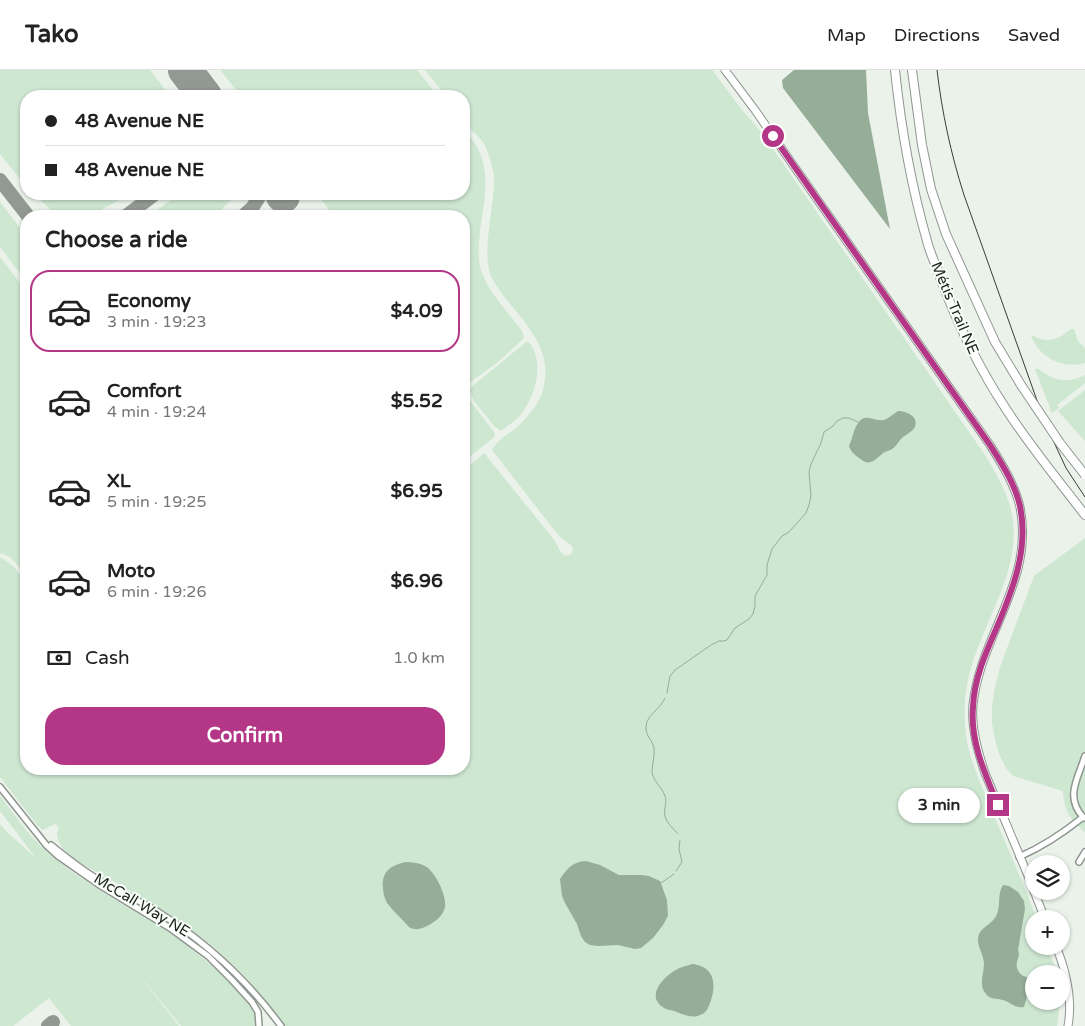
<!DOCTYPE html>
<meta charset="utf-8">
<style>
:root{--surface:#fff;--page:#f6f6f6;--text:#222;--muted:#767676;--line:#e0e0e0;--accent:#b43787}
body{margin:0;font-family:"Varela Round",sans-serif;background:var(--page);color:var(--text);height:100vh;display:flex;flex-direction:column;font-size:19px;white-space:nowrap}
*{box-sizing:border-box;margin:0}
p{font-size:16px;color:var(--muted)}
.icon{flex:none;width:28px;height:28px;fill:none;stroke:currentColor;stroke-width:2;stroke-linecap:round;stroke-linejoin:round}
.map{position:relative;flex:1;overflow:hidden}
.side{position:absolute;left:20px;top:140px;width:450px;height:565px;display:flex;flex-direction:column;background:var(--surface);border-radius:20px;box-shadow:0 1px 4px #0004}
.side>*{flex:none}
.hud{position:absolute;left:20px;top:20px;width:450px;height:110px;border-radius:20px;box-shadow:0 1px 4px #0004;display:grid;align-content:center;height:110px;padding:0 25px;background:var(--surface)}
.controls{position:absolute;left:1025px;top:785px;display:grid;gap:10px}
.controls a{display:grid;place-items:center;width:45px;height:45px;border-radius:50%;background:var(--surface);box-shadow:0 1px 4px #0004;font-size:25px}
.end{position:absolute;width:22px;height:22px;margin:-11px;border:6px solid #b43787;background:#fff;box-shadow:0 0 0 2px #fff}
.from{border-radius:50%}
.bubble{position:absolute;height:35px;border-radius:18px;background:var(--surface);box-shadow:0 1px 4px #0004;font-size:16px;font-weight:700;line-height:35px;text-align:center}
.hud b{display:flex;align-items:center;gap:18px;height:48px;font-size:19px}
.hud b+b{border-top:1px solid var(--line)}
.hud i{width:12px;height:12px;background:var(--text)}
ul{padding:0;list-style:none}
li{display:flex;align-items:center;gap:15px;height:82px;margin:0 10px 8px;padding:0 15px;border:2px solid transparent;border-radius:20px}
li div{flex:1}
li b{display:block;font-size:19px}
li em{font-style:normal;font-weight:700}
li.on{border-color:var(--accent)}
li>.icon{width:45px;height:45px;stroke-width:1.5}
h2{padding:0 25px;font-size:22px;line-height:60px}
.pay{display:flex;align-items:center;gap:12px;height:55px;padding:0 25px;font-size:19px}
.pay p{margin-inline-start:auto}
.action{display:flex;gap:10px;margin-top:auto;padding:10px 25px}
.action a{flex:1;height:58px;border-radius:20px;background:var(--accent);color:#fff;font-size:20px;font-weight:700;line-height:58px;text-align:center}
header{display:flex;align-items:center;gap:30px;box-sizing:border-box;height:70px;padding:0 25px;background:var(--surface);border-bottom:1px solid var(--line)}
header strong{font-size:24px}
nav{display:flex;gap:28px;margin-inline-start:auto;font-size:18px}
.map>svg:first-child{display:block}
.green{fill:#cee7d1}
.water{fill:#96ad98}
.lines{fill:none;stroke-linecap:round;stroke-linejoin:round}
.stream{stroke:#96ad98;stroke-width:1}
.taxiway{stroke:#929892;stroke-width:14}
.runway{stroke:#929892;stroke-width:34}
.street-casing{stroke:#8f9690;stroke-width:8}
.secondary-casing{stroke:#8f9690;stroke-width:9}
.primary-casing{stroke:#8f9690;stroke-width:10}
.street{stroke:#fff;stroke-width:5}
.secondary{stroke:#fff;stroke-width:7}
.primary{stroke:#fff;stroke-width:8}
.tram{stroke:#3a3d3a;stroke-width:1}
.primary-bridge-casing{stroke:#8f9690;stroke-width:10;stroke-linecap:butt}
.primary-bridge{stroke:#fff;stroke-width:8}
.route{stroke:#b43787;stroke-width:6}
.labels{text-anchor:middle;stroke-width:4;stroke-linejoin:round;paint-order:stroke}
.street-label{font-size:15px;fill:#1e201e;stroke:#f7fff8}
</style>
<header>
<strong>Tako</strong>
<nav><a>Map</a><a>Directions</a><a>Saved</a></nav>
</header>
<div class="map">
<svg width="1085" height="956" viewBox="0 0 1085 956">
<rect width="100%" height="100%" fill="#eaf2ea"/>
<!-- green -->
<g class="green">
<polygon points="0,0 150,0 170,26 26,26 26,116 0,84"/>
<polygon points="220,0 417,0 438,26 241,26"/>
<path d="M 425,0 L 712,0 L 742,40 L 762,63 L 985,385 C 995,401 1004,417 1010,436 C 1027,495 982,550 969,606 C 965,620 964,636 965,651 C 965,680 978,707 989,734 C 1005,772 1022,810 1037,849 L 1034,849 L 1034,876 L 1047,876 L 1056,900 L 1057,904 L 1034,904 L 1034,931 L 1060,931 L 1057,956 L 286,956 L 244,905 L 213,876 L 176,848 L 127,819 L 77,791 L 63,779 L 58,770 L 57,763 L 59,757 L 55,754 L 43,760 L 38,756 L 0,707 L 0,488 L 2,488 L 15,498 L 26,513 L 26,699 L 464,699 L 464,400 L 484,383 L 555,471 L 560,481 L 565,486 L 571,484 L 573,481 L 572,476 L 559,466 L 492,380 C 498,369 508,365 517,357 C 528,347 539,334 543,320 C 556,272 514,246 493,210 C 479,187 496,132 494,105 C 493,98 487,77 483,72 C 479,67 466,55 464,49 C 462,44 464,32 464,26 L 446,26 Z"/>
<path d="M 464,59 C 469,66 476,73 479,81 C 491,107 483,136 480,162 C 479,174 477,188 481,200 C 488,222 509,243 522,261 L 524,268 L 498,292 L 465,316 L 464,315 L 464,146 L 332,146 L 333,145 L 317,124 L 464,124 Z"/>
<polygon points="34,124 130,124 90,146 57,146"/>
<polygon points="178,124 236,124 231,130 215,146 150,146"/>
<polygon points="0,132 26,166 26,211 0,177"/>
<path d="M 0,187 L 26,221 L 26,507 C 19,497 13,486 0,483 Z"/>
<path d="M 1070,259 L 1074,259 L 1078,271 L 1085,278 L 1085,293 C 1062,299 1040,288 1031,266 L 1032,265 C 1045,274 1060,270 1070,259 Z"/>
<path d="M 526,272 L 530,273 C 545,296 535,329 517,349 C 512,353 506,357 501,361 L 495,357 L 474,331 L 469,319 Z"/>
<path d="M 1035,299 L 1038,299 C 1054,311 1066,314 1085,305 L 1085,313 L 1057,335 L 1059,338 L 1052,343 Z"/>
<polygon points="1085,320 1085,371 1058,341"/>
<polygon points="464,323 494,362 495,366 492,369 464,391"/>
<path d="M 1085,468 L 1085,762 C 1070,750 1064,740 1063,721 L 1013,706 L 1006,698 L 999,684 L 995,670 L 992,653 L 992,636 L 995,617 L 1000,597 L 1034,506 Z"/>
<path d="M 0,726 C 17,748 33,772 55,789 C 69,800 84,810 99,820 C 123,835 149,849 174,866 C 194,880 247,922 255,945 C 256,949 256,952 256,956 L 181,956 L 132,896 L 179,956 L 71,956 L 49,928 L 13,956 L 0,956 L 0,754 L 8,763 L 36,788 L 0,741 Z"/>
</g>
<!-- water -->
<g class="water">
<polygon points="794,0 866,0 868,43 890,159 783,18 782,10"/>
<path d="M 898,341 C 906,341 919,346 915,357 C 912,362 907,364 903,367 C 899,370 897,376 892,379 C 889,381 885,381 882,384 C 873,391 870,397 859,388 C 854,384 851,382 849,376 C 853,368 853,360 858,353 C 866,342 874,352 884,350 C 889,348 893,344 898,341 Z"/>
<path d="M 586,791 L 600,795 L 619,805 L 641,805 L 649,806 L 660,811 L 667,830 L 668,846 L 663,855 L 653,868 L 641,878 L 635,879 L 618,875 L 598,876 L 590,875 L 585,872 L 581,866 L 577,854 L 565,833 L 562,826 L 560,809 C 568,798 572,792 586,791 Z"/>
<path d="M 406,792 C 413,792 419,793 425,796 C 435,801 447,826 445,837 C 443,846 435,852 427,856 C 421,859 415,861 409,857 C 402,849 393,841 387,833 C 385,829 383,823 383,818 C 381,801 392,795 406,792 Z"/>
<path d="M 1003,815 L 1009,816 L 1018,822 L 1024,831 L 1025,839 L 1018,880 C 1020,886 1018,887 1017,892 C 1015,901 1022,907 1030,908 L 1029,911 L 1031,912 L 1024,937 C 1016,939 1010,932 1003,930 C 996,928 991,930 986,924 C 978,915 984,904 984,894 C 984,884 975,874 979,864 C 983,856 994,853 997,844 C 1001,834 997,824 1003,815 Z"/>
<path d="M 692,894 C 713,896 717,912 711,930 C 709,936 707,943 700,945 C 692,949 682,944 674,941 C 670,940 664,939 660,935 C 648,924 664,907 674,901 C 680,897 686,896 692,894 Z"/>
</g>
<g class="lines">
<!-- stream -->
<g class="stream">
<polyline points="667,623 670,606 675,600 711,575 719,571 723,571 727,570 735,558 749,549 753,544 755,536 755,526 767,505 767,495 772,479 782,466 789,462 806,443 809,435 811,426 809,402 811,394 821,373 824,362 833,356 837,351 843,348 849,348 858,352"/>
<path d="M 665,628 C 661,639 646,645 646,657 C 645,665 653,671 654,678 C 655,686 652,694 652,702 C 653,711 662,717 665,726 C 668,733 662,741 666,749 C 668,754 674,759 678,764"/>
<polyline points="676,801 682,792 679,779 680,770"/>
<polyline points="661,813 674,804"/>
</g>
<!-- taxiway -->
<g class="taxiway">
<polyline points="182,0 203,26"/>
<polyline points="0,110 28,146"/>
<polyline points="126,146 155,124"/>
<polyline points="243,146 252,138 261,124"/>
<polyline points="48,956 53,952"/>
</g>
<!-- runway -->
<g class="runway">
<polyline points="185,0 205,26"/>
<polyline points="282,124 283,126"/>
</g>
<defs>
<g id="street">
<polyline points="0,717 47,776 58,786 98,814 170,858 208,886 232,910 252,932 258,942 259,956"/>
<path d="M 1084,748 C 1064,728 1078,708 1085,686"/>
<path d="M 51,775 C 67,788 83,801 101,811 C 120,822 140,831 158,842 C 206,872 247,910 281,956"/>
<path d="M 1019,787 C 1044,776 1062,764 1083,747"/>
<polyline points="1079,792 1085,782"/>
</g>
<g id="secondary">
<path d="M 725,0 L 755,40 L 791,92 L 990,375 C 1002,394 1015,415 1020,437 C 1035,511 980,565 973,635 C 971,658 978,682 985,703 L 1034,820"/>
<polyline points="1034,821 1045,849"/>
<path d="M 1056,876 C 1066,901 1073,929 1068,956"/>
</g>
<g id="primary">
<path d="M 895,0 C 901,58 911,115 927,171 C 930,183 936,195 940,207 C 957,253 979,298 1006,339 C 1030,376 1058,410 1085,445"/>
<polyline points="912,0 922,75 931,119 946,164 995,272 1021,315"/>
</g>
</defs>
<!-- street casing -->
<use href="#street" class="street-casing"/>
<!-- secondary casing -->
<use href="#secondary" class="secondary-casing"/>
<!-- primary casing -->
<use href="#primary" class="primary-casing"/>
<!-- street -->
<use href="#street" class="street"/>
<!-- secondary -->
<use href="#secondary" class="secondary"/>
<!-- primary -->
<use href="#primary" class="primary"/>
<!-- tram -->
<path class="tram" d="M 937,0 C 942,43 951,84 964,125 L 1045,353 L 1066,398 L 1085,427"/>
<defs>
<polyline id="primary-bridge" points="1021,315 1060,373 1085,405"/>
</defs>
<!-- primary-bridge casing -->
<use href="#primary-bridge" class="primary-bridge-casing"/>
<!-- primary-bridge -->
<use href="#primary-bridge" class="primary-bridge"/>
</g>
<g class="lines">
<!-- route -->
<path class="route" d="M 773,66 L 990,375 C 1002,394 1015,414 1020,436 C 1029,479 1013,519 997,557 C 986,582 974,609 973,637 C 970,671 985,704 998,735"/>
</g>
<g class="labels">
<!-- street labels -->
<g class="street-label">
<text transform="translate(955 238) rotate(67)" y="5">Métis Trail NE</text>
<text transform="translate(142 835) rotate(31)" y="5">McCall Way NE</text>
</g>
</g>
</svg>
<div class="controls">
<a><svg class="icon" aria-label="layers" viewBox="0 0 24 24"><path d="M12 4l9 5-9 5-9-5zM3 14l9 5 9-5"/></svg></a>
<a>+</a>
<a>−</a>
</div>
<i class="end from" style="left:773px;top:66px"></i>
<i class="end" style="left:998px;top:735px"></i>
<div class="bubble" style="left:898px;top:718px;width:82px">3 min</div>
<div class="hud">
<b><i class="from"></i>48 Avenue NE</b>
<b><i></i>48 Avenue NE</b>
</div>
<section class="side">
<h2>Choose a ride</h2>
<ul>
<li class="on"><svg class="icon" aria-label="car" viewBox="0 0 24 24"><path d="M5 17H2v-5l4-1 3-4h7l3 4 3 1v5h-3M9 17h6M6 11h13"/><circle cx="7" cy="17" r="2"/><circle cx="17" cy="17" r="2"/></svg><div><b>Economy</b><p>3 min · 19:23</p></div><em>$4.09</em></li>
<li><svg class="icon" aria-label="car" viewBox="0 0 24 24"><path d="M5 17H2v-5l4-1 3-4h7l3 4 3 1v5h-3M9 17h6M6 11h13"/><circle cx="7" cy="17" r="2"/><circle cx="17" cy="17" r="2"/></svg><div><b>Comfort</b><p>4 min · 19:24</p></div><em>$5.52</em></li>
<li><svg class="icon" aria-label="car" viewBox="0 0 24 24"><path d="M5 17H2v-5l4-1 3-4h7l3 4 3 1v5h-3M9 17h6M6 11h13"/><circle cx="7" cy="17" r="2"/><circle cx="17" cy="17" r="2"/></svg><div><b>XL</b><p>5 min · 19:25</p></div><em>$6.95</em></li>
<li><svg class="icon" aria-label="car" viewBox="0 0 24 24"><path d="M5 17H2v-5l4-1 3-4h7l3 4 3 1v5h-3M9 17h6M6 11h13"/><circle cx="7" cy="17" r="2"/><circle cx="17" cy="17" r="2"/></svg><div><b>Moto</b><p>6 min · 19:26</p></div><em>$6.96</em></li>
</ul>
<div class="pay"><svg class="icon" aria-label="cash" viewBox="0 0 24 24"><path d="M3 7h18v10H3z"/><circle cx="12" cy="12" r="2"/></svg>Cash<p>1.0 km</p></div>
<div class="action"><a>Confirm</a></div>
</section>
</div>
